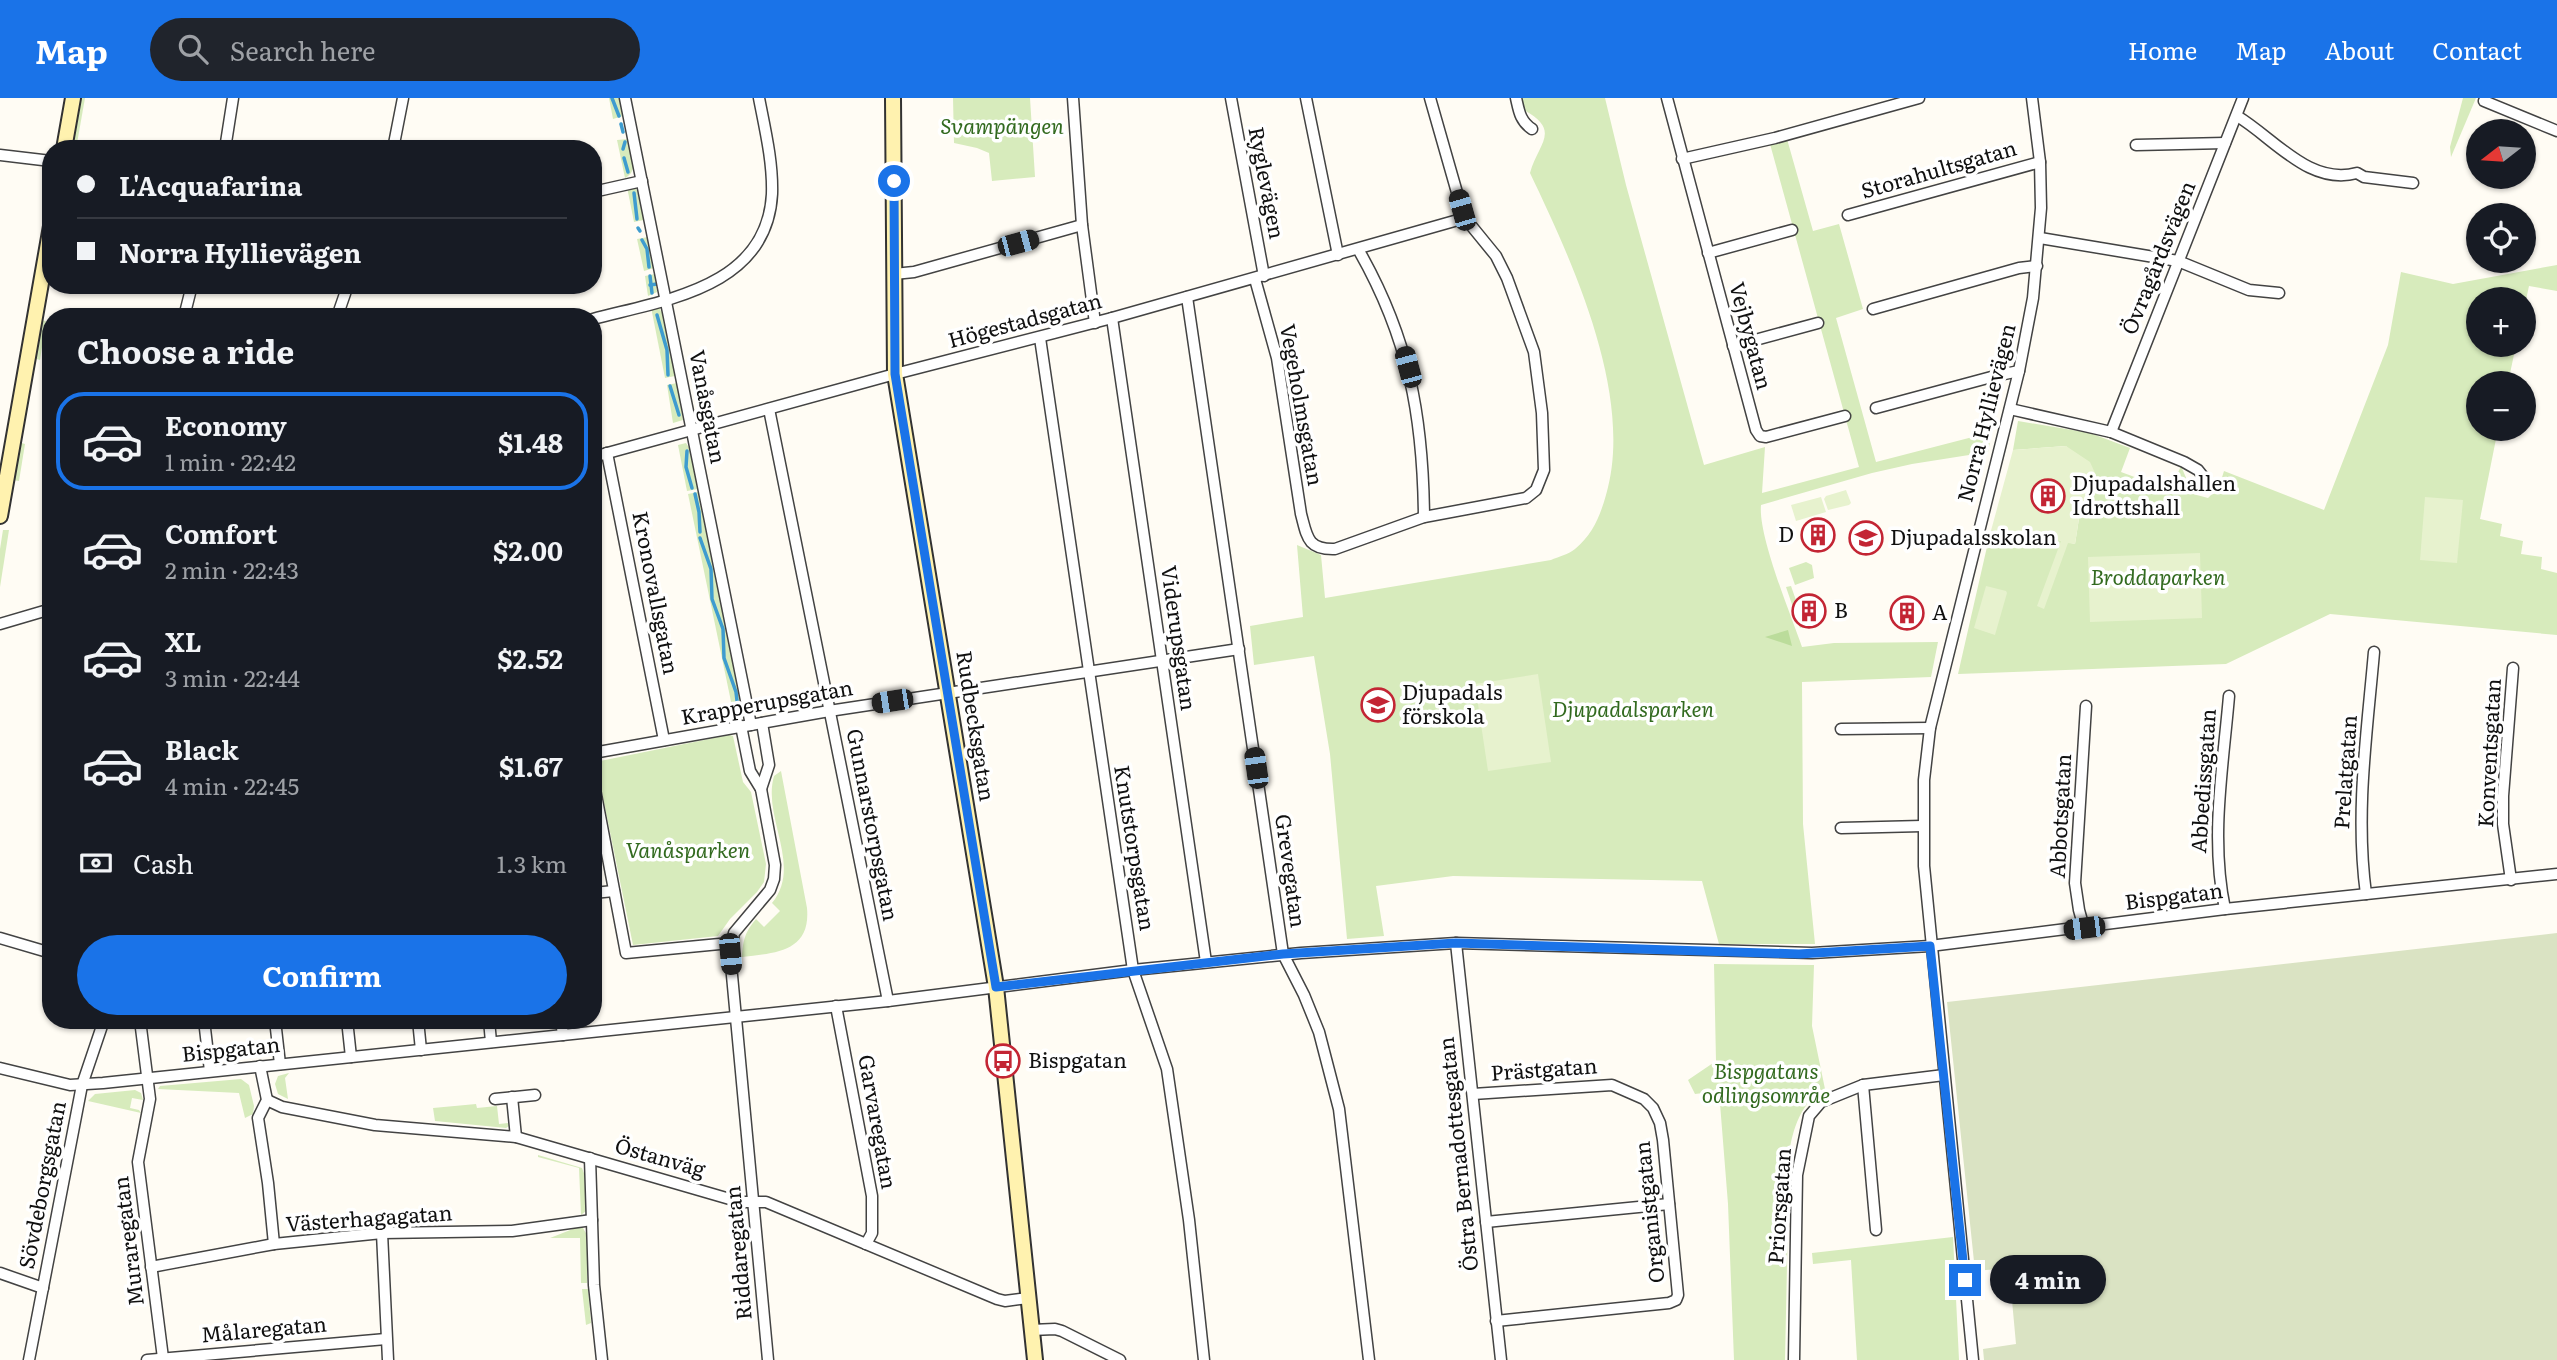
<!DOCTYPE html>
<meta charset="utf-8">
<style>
:root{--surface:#171b24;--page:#20242c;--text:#f1f3f6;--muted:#9ea1a6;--line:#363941;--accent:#1a73e8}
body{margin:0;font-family:Literata,serif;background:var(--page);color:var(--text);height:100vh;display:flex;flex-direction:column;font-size:26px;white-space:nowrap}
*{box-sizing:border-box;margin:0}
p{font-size:23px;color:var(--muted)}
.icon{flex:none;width:38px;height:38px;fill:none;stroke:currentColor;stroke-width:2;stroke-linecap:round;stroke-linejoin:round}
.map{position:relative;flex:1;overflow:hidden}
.details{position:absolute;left:42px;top:210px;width:560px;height:721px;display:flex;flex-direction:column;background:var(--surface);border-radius:28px;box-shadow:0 2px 5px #0004}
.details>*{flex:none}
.banner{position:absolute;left:42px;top:42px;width:560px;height:154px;border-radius:28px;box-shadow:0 2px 5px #0004;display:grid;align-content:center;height:154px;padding:0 35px;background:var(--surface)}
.needle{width:46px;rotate:253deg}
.fabs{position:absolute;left:2466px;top:21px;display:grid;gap:14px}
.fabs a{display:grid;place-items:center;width:70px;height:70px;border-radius:50%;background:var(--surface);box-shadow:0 2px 5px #0004;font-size:35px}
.end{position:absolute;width:32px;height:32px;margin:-16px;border:9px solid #1a73e8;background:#fff;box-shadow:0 0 0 4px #fff}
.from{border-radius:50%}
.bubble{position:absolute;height:49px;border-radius:24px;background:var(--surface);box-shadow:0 2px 5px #0004;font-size:23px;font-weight:700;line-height:49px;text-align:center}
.car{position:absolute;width:21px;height:42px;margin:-21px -10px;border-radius:9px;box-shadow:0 0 5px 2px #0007;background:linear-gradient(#222 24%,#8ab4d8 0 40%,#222 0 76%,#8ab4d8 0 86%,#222 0)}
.banner b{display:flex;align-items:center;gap:24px;height:66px;font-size:26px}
.banner b+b{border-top:2px solid var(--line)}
.banner i{width:18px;height:18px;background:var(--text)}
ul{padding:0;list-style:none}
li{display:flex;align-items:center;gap:21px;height:98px;margin:0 14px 10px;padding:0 21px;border:4px solid transparent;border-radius:28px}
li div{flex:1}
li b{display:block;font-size:26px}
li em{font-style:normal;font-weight:700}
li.current{border-color:var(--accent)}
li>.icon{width:63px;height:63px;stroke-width:1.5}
h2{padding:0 35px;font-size:32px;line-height:84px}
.pay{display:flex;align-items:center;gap:18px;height:77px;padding:0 35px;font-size:26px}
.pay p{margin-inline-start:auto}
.button{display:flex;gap:14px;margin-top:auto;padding:14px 35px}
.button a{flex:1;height:80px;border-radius:42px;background:var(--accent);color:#fff;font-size:28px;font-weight:700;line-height:80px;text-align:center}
header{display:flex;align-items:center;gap:42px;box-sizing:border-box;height:98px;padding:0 35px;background:var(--accent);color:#fff}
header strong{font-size:33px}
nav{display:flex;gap:38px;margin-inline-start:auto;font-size:24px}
.search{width:490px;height:63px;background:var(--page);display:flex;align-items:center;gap:18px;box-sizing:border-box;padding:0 24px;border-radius:38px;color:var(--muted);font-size:26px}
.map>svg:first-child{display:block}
.green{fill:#d7ebbc}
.forest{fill:#bbdc9b}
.cemetery{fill:#dae3c3}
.pitch{fill:#e7f2ce}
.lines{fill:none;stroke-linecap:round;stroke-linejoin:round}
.stream{stroke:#3e9ccf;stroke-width:3.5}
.street-casing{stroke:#434343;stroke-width:13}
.secondary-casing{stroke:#323232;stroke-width:18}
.street{stroke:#fff;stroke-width:10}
.secondary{stroke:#fff2af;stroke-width:14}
.route{stroke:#1a73e8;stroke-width:9}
.labels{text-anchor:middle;stroke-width:7;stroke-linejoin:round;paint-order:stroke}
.park-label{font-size:21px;font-style:italic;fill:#326a1f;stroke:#fff}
.street-label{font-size:21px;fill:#101010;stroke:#fff}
.poi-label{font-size:21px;fill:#101010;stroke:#fff;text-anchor:start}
</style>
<header>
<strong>Map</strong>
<div class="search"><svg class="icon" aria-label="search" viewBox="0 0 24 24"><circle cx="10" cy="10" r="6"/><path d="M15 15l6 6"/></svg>Search here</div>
<nav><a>Home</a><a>Map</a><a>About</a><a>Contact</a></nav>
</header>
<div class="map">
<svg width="2557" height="1262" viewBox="0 0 2557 1262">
<rect width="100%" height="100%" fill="#fffcf4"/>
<!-- green -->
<g class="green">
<polygon points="79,0 85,0 76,51 70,51"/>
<polygon points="609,0 620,0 623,18 613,21"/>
<polygon points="953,0 1030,0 1035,79 992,83 989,55 977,50 954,45"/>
<path d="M 1522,0 L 1605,0 L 1626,87 L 1704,367 L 1765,349 L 1762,395 L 1859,369 L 1770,46 L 1787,41 L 1813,133 L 1839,126 L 1863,211 L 1836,220 L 1876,364 L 1992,334 L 1988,354 L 1912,366 L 1872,375 L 1761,407 C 1758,438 1791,517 1802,549 L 1834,545 L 1938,544 L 1931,579 L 1802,584 L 1803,726 L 1815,846 L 1719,846 L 1702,783 L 1453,778 L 1376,788 L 1384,838 L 1347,841 L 1330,656 L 1314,558 L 1254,567 L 1250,528 L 1303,519 L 1297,447 L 1321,457 L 1325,500 L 1551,462 C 1558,459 1569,456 1575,451 C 1593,436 1600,418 1606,397 C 1635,298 1572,163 1530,75 C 1538,45 1562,33 1524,12 Z"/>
<polygon points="2463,0 2476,0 2451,59 2450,49"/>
<path d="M 628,41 C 631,54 640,73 625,80 L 617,42 Z"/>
<polygon points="627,89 633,89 637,92 644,122 634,124"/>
<polygon points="648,139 654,170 644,173 637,141"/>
<polygon points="2557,167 2557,193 2529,188 2524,211 2524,201 2478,201 2478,247 2516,247 2508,285 2478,285 2478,331 2498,331 2480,421 2502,426 2500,438 2523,443 2521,456 2542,459 2541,471 2557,475 2557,537 2330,516 2226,566 1958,576 1989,440 2000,447 2021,433 2075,446 2080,414 2091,389 2066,348 2013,352 2018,323 2090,335 2130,350 2121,374 2170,392 2181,368 2193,396 2208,400 2219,389 2224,373 2324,412 2388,247 2401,174 2453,186"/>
<polygon points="655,176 657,194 648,198 645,178"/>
<polygon points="651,209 659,210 663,216 675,278 665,280"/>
<polygon points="40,222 46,223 40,262 33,260"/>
<polygon points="677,285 683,322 673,325 667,287"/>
<polygon points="18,344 25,346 19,383 12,382"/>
<polygon points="686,345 690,351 698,391 687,393 678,347"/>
<polygon points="698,394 741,607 740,618 734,618 688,396"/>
<polygon points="3,432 9,432 0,489 0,451"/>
<polygon points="1806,464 1812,467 1814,480 1795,487 1789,470"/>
<polygon points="1791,488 1805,528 1800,530 1786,489"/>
<polygon points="729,637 733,638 743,684 751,694 766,766 764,784 757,794 730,821 718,838 633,847 597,670 600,663"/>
<path d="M 781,673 L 807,810 C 811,854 775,855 742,859 C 743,842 745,834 756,821 L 764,829 L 780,813 L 772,805 C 803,767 762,720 774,678 Z"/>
<path d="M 1714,866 L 1814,867 L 1812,928 L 1825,991 C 1802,1002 1792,1032 1789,1057 L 1780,1057 L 1778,1119 L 1788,1120 L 1785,1262 L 1734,1262 L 1728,1106 L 1719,993 L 1695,996 L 1688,982 L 1716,963 Z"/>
<polygon points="289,975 285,980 288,1001 278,996 275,986 278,978"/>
<polygon points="241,981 249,987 254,1008 253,1016 245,1020 239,995 158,991 160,988"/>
<polygon points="135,992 141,995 143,1002 132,1000 130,1010 139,1012 141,1015 88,1003 95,996"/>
<polygon points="476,1006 477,1010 497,1008 499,1026 508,1025 509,1028 506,1030 435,1023 433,1010"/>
<polygon points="538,1057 582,1070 585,1078 586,1113 581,1117 579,1070 538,1059"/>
<polygon points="578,1129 583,1130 587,1137 587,1185 581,1185 580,1140 550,1140"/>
<polygon points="1953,1139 1959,1262 1857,1262 1851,1162 1813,1166 1812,1155"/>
<polygon points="582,1191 588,1191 591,1225 586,1227"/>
</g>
<!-- forest -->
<polygon class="forest" points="1788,532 1792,548 1765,539"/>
<!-- cemetery -->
<polygon class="cemetery" points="2557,835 2557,1262 1984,1262 1983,1251 2016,1246 2009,1170 1975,1173 1947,904"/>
<!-- pitch -->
<g class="pitch">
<polygon points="2066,348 2090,364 2095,375 2080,414 2075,446 2068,445 2044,511 2037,508 2061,443 2021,433 2017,450 2000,447 1989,440 2013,352"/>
<polygon points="1846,392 1851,405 1849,407 1828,412 1824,401 1826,398"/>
<polygon points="1821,399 1826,414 1796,423 1791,407"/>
<polygon points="2425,399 2463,402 2457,465 2420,462"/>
<polygon points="2200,455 2202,520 2090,524 2088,459"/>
<polygon points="1986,488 2006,493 2007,495 1995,537 1974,530"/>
<polygon points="1538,576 1551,664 1488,673 1475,586"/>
</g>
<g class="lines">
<!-- stream -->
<g class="stream">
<polyline points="612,0 619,18"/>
<polyline points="621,26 623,34"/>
<polyline points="623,51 625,44"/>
<polyline points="624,60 628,74"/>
<polyline points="634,95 637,121"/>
<polyline points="638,130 640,133"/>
<polyline points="642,142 647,151 649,169"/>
<polyline points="650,178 652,195"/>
<polyline points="650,187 657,186"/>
<polyline points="657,217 667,252 668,277"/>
<polyline points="670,288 679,317"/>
<polyline points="687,353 686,369 692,390"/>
<polyline points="695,396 699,414 700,434"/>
<polyline points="700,440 711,471 712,501 723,531 724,560 736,594 738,611 741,614"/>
</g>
<defs>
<g id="street">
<polyline points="625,0 751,627"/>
<polyline points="1073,0 1082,127 1095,225"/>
<polyline points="1231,0 1264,178"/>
<polyline points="1306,0 1338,157"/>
<path d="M 1516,0 C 1519,13 1520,23 1532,31"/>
<polyline points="1667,0 1756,332 1760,338 1766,339 1845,318"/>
<polyline points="2484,3 2557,33"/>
<path d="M 2237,18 C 2274,40 2309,88 2357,75 L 2364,79 L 2413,85"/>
<polyline points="2136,47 2225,45"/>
<polyline points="225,51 233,0"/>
<polyline points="393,51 403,0"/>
<polyline points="0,57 51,63"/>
<polyline points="1682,61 1775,40 1919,0"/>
<polyline points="593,94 642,83"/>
<polyline points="1848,117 2040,64"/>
<polyline points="2040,140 2178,163 2249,192 2279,195"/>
<path d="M 1358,151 C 1409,240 1423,318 1424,419"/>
<polyline points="1708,155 1792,132"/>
<polyline points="894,176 914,174 1082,127"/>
<path d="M 1255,181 L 1277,260 L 1301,416 C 1307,438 1307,452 1335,451 L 1424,419 L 1526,400 L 1536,392 L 1544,372 L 1542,315 L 1534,254 L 1507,180 L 1496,158 L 1465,120 L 1462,112 L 1430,0"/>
<polyline points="1187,199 1283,856 1304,897 1319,934 1339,1011 1369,1262"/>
<polyline points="1873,211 2019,170 2037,168"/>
<polyline points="184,219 192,187"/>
<polyline points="337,219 348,187"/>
<polyline points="1112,220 1206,864"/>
<path d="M 593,221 C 664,202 767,190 772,96 C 773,64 765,31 759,0"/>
<polyline points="1040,240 1133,872 1167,971 1189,1122 1204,1262"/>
<polyline points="1733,248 1818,225"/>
<polyline points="1876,310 1995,278 2019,273"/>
<polyline points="769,311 888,903"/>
<polyline points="2010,311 2111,334 2184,364 2198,372 2206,382"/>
<polyline points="2111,334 2243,0"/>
<polyline points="607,355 664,642"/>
<polyline points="593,359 895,276 1112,220 1465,120"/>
<polyline points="0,526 51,511"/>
<polyline points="741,628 750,673 761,691 775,767 774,781 770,792 734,835 730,856 768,1262"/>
<polyline points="1841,631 1930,630"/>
<polyline points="593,655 829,613 1239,551"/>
<polyline points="593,681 626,855 730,845"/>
<polyline points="761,691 769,667 762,625"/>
<polyline points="1841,730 1922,728"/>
<polyline points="2511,782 2503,726 2503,698 2513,570"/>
<polyline points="593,795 614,793"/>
<path d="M 2366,796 C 2355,715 2367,635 2374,554"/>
<path d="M 2225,811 C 2210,741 2223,669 2229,598"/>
<polyline points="2084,830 2079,812 2075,785 2086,608"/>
<polyline points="0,840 51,855"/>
<polyline points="1456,845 1501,1262"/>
<polyline points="836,908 872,1098 872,1135 866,1146"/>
<polyline points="140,922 150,1001 138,1064 163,1260"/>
<polyline points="204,922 210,973"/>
<polyline points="275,922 280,966"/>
<polyline points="347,922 351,959"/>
<polyline points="418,922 421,952"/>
<polyline points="489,922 491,944"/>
<polyline points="561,922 563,937"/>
<polyline points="260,968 267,1002 258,1020 268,1085 274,1146"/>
<polyline points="0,970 70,987 103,985 888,903 1133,872 1301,855 1456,845 1812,855 1930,848 2225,811 2557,776"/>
<polyline points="1863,987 1876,1132"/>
<polyline points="1473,996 1612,987 1644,1001 1653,1010 1660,1025 1663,1042 1678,1197 1676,1202 1669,1205 1496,1223"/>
<polyline points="512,999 516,1039"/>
<polyline points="495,1001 535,997"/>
<polyline points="267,1002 282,1009 375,1027 516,1039 740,1104 766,1104 997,1201 1005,1203 1028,1200"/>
<polyline points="590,1060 594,1187 602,1262"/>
<polyline points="1486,1124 1669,1106"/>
<polyline points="382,1135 388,1262"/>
<polyline points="151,1169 274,1146 382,1135 512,1133 592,1122"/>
<polyline points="0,1175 43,1190"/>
<polyline points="1031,1232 1055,1231 1062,1233 1120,1262"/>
<polyline points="29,1262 82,987 104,922"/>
<polyline points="147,1262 386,1241"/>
<polyline points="1794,1262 1797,1077 1809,1018 1821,1004 1863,987 1944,977"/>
<polyline points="1973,1262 1924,768 1924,682 1930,630 2019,273 2033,200 2041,110 2040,64 2032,0"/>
</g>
<g id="secondary">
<polyline points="893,0 895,276 996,889 1035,1262"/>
<polyline points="64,51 73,0"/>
<polyline points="0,418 51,128"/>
</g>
</defs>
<!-- street casing -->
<use href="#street" class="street-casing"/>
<!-- secondary casing -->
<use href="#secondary" class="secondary-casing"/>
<!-- street -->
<use href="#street" class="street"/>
<!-- secondary -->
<use href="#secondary" class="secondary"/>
</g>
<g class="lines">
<!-- route -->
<polyline class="route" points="894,83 895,276 996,889 1283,856 1456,845 1799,856 1930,848 1965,1182"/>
</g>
<!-- icons -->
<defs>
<symbol id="building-ring" viewBox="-11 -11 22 22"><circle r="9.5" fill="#fff" stroke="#c32534" stroke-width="1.5"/><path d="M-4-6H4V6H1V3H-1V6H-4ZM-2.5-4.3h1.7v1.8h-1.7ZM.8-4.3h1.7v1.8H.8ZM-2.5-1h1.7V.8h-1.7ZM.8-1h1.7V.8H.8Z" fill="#c32534"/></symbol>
<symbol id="school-ring" viewBox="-11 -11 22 22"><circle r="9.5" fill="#fff" stroke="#c32534" stroke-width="1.5"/><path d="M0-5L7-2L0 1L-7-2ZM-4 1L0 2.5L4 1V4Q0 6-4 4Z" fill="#c32534"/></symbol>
<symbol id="bus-ring" viewBox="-11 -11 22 22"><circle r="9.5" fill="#fff" stroke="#c32534" stroke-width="1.5"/><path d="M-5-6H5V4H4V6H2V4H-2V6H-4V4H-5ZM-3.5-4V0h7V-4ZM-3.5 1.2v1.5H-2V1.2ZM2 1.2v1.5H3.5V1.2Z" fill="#c32534"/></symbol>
</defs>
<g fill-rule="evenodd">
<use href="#building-ring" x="2029" y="379" width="38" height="38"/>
<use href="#building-ring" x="1799" y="418" width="38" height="38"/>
<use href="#school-ring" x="1847" y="421" width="38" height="38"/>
<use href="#building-ring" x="1790" y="494" width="38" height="38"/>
<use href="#building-ring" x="1888" y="496" width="38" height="38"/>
<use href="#school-ring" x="1359" y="588" width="38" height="38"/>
<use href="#bus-ring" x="984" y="944" width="38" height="38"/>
</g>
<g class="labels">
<!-- park labels -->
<g class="park-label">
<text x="1002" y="36">Svampängen</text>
<text x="2158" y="487">Broddaparken</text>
<text x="1633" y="619">Djupadalsparken</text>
<text x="688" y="760">Vanåsparken</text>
<text x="1766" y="981">Bispgatans<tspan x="1766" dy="24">odlingsområe</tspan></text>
</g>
<!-- street labels -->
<g class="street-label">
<text transform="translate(1939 72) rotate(-16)" y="7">Storahultsgatan</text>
<text transform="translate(1266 85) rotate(79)" y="7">Ryglevägen</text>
<text transform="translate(2159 160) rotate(-68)" y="7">Övragårdsvägen</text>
<text transform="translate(1025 223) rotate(-15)" y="7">Högestadsgatan</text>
<text transform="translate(1750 238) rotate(75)" y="7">Vejbygatan</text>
<text transform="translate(1301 307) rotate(80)" y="7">Vegeholmsgatan</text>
<text transform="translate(707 309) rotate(79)" y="7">Vanåsgatan</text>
<text transform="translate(1987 315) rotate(-76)" y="7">Norra Hyllievägen</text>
<text transform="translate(655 495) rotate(79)" y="7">Kronovallsgatan</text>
<text transform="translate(1178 540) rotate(82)" y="7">Viderupsgatan</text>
<text transform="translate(767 605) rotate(-10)" y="7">Krapperupsgatan</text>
<text transform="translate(975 628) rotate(81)" y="7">Rudbecksgatan</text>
<text transform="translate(2490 655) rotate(-87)" y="7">Konventsgatan</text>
<text transform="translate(2346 674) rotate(-86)" y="7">Prelatgatan</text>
<text transform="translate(2204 683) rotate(-86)" y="7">Abbedissgatan</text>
<text transform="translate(2061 718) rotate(-87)" y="7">Abbotsgatan</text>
<text transform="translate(872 727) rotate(79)" y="7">Gunnarstorpsgatan</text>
<text transform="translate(1134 750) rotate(81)" y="7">Knutstorpsgatan</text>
<text transform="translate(1290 773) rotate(82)" y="7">Grevegatan</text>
<text transform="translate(2174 799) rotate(-7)" y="7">Bispgatan</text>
<text transform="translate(231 952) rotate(-6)" y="7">Bispgatan</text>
<text transform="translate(1544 972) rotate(-4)" y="7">Prästgatan</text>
<text transform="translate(877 1024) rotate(80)" y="7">Garvaregatan</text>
<text transform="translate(1459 1056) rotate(-96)" y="7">Östra Bernadottesgatan</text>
<text transform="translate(660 1060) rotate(16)" y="7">Östanväg</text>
<text transform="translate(43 1087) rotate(-79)" y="7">Sövdeborgsgatan</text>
<text transform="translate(1780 1108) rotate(-86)" y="7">Priorsgatan</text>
<text transform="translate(1650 1114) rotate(-96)" y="7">Organistgatan</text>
<text transform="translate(369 1121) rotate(-4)" y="7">Västerhagagatan</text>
<text transform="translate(129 1143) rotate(-97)" y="7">Muraregatan</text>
<text transform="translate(739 1155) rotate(-95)" y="7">Riddaregatan</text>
<text transform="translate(264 1232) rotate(-5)" y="7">Målaregatan</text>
</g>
<!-- poi labels -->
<g class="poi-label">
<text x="2072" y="393">Djupadalshallen<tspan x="2072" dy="24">Idrottshall</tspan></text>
<text x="1794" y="444" text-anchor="end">D</text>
<text x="1890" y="447">Djupadalsskolan</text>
<text x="1834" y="520">B</text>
<text x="1932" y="522">A</text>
<text x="1402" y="602">Djupadals<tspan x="1402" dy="24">förskola</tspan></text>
<text x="1028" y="970">Bispgatan</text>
</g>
</g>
</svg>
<div class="fabs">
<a><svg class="needle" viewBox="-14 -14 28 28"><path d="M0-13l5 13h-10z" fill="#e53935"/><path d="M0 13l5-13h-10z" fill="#9ea1a6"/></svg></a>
<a><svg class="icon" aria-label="locate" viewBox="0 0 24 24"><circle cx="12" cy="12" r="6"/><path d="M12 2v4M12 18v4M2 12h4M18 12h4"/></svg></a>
<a>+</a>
<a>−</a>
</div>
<i class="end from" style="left:894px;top:83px"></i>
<i class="end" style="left:1965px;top:1182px"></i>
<div class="bubble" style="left:1990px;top:1157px;width:116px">4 min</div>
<i class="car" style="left:1462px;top:112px;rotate:344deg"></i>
<i class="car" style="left:1018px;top:145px;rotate:75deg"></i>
<i class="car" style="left:1408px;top:269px;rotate:345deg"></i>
<i class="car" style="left:892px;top:603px;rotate:261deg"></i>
<i class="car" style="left:1256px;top:670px;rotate:352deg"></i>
<i class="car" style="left:2084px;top:830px;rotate:263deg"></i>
<i class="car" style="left:730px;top:856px;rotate:175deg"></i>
<div class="banner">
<b><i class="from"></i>L'Acquafarina</b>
<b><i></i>Norra Hyllievägen</b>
</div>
<section class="details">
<h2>Choose a ride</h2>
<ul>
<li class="current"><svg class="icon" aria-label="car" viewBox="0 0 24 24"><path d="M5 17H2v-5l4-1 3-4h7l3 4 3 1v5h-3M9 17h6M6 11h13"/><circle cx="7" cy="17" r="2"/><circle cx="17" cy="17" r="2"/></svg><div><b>Economy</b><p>1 min · 22:42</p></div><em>$1.48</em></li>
<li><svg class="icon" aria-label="car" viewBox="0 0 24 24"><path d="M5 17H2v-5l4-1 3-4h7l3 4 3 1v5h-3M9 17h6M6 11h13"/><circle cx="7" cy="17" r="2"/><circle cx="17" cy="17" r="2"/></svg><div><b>Comfort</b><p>2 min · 22:43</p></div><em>$2.00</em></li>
<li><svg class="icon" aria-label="car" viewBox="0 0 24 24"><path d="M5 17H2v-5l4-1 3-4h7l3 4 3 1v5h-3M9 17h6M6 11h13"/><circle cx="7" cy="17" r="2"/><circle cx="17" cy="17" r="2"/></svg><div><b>XL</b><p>3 min · 22:44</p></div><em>$2.52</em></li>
<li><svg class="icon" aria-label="car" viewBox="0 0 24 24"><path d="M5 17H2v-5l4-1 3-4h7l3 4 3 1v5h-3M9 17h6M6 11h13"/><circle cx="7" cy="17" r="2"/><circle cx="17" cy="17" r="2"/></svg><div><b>Black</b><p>4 min · 22:45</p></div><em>$1.67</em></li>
</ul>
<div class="pay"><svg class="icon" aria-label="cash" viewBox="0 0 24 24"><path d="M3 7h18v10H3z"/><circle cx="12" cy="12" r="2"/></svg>Cash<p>1.3 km</p></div>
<div class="button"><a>Confirm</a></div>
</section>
</div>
